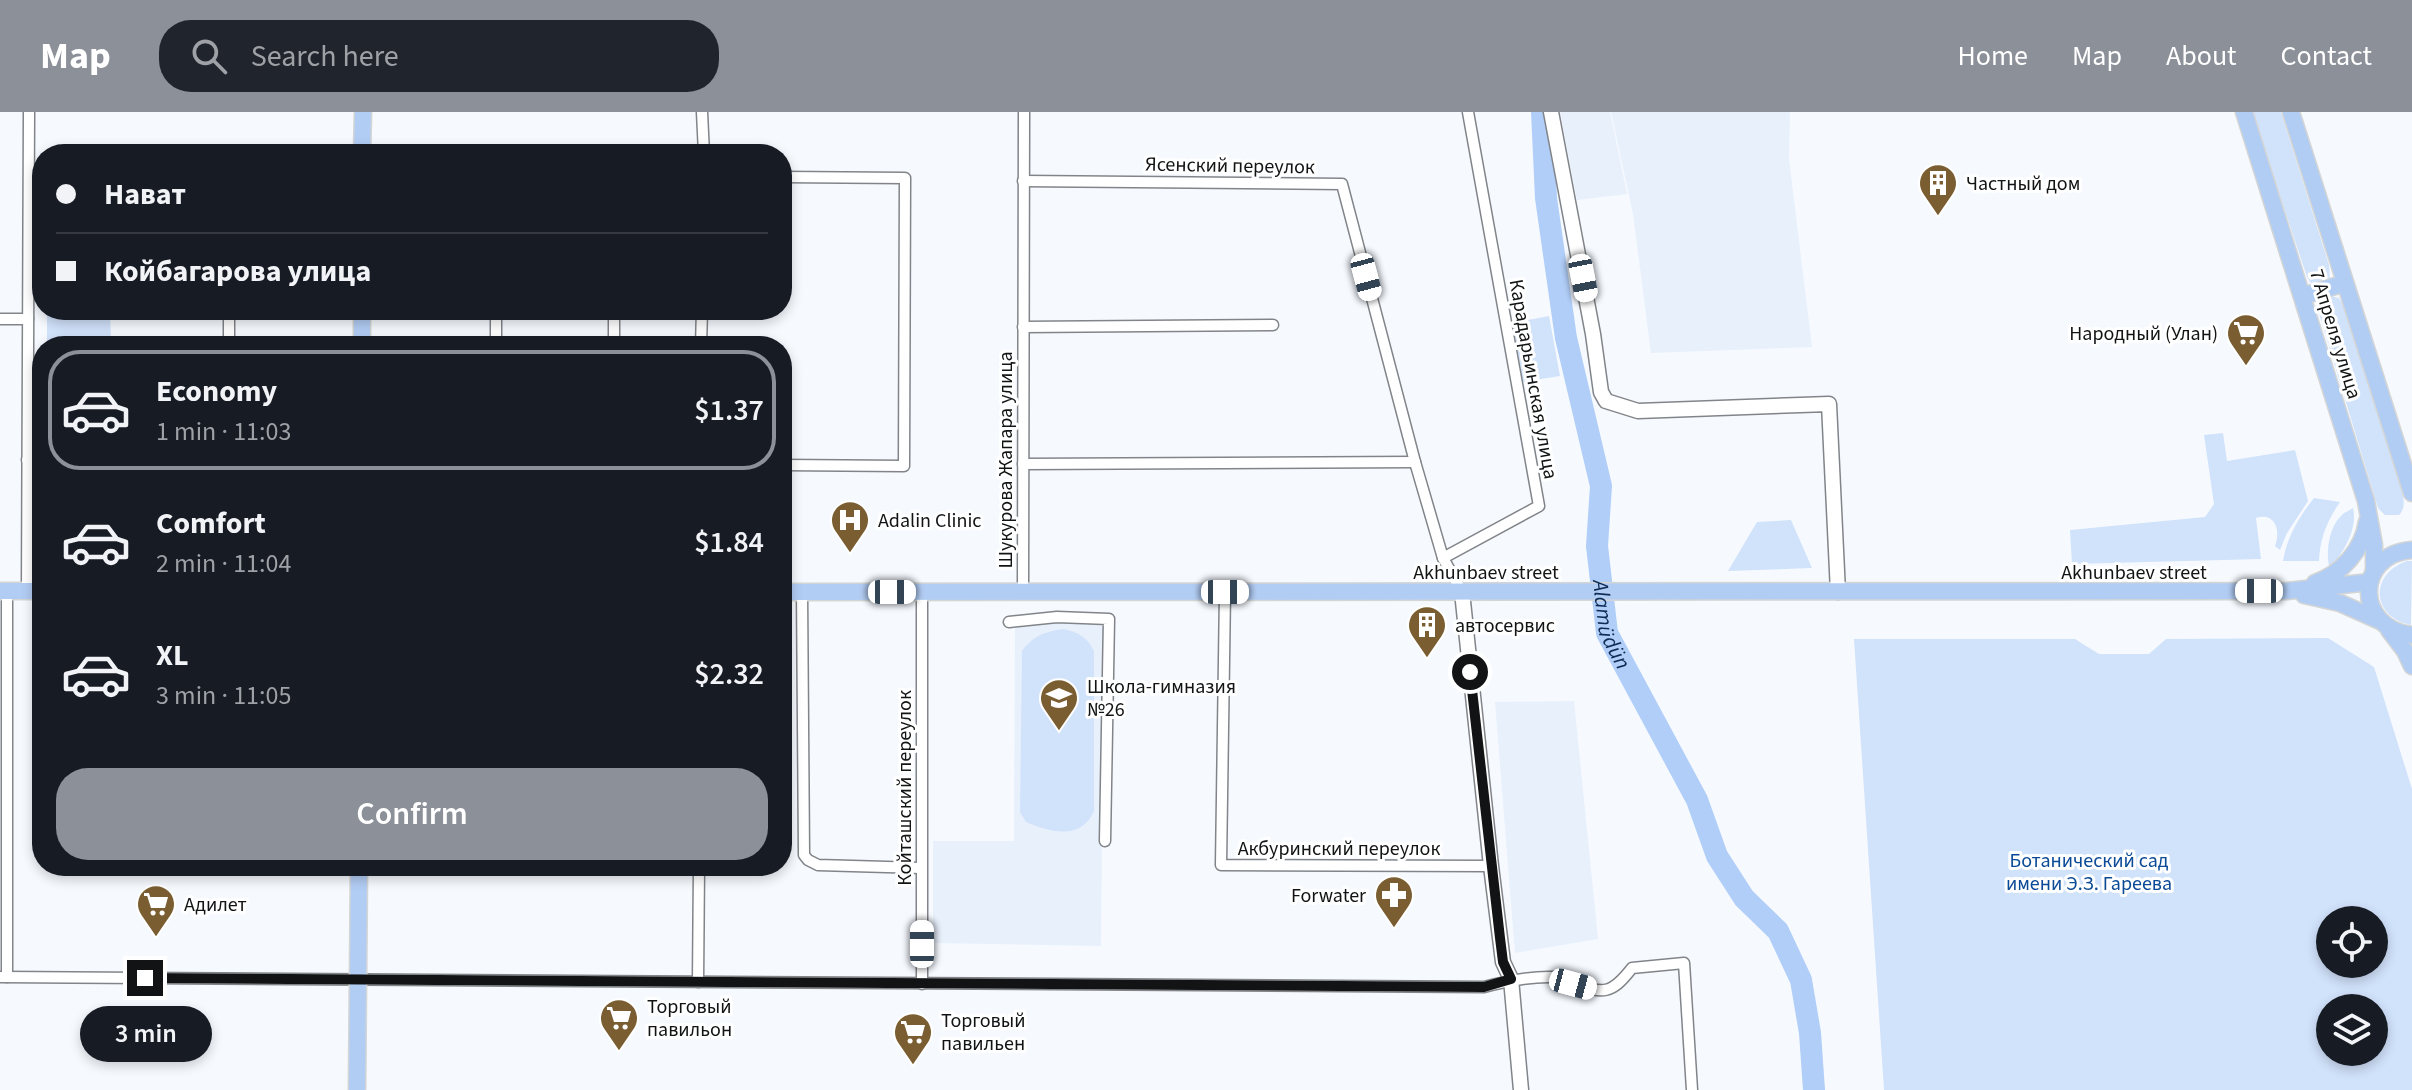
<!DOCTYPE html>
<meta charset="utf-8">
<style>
:root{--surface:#171b24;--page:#20242c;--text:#f1f3f6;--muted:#9ea1a6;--line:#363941;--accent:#8c9099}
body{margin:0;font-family:"Source Sans 3",sans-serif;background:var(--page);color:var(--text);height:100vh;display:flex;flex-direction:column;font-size:30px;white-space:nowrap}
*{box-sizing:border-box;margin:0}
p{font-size:26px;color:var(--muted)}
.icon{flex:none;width:44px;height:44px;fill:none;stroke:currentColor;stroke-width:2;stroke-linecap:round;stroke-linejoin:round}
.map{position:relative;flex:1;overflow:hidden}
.side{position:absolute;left:32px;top:224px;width:760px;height:540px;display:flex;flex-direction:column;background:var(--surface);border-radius:32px;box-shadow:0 4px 12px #0003}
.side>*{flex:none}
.top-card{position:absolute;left:32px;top:32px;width:760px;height:176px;border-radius:32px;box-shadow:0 4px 12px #0003;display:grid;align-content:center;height:176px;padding:0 24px;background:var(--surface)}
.controls{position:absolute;left:2316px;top:794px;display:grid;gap:16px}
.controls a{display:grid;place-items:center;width:72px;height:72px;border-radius:50%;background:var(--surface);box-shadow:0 4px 12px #0003;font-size:40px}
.end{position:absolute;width:36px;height:36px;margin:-18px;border:10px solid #121314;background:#fff;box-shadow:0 0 0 4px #fff}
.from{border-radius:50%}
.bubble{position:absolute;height:56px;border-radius:28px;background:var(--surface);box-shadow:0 4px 12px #0003;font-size:26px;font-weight:600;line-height:56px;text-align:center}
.car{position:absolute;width:24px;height:48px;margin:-24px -12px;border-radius:10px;box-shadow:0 0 6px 2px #0007;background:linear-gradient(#fff 24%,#345 0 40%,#fff 0 76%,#345 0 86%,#fff 0)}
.top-card b{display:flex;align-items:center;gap:28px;height:76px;font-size:30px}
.top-card b+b{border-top:2px solid var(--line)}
.top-card i{width:20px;height:20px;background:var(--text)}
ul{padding:14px 0 0;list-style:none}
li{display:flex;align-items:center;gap:24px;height:120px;margin:0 16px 12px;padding:0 8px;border:4px solid transparent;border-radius:32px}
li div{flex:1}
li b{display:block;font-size:30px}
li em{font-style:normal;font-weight:600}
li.active{border-color:var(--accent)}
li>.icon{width:72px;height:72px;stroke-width:1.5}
.action{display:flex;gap:16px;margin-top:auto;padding:16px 24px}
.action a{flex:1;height:92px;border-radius:32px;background:var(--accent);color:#fff;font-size:32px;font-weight:600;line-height:92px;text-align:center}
header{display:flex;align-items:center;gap:48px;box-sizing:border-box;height:112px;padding:0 40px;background:var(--accent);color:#fff}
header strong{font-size:38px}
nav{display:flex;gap:44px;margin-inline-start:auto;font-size:28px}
.search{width:560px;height:72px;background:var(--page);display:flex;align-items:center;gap:20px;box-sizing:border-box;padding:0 28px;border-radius:32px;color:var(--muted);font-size:30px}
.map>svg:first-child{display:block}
.built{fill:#e8f0fc}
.green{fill:#d1e2fb;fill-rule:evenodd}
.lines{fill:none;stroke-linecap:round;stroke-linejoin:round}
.river{stroke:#b1cef8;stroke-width:22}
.street-casing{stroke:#818589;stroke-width:13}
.secondary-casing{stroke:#818589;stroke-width:17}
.primary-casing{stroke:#d4d5d5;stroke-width:19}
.street{stroke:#fff;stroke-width:10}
.secondary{stroke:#fff;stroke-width:14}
.primary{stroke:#b2cdf4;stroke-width:16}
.route{stroke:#121314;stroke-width:10}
.labels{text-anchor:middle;stroke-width:6;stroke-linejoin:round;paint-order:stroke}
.street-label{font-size:20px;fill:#121314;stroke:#fff}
.poi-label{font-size:20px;fill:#121314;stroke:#fff;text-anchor:start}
.park-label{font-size:20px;fill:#0b4a97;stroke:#fff}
.water-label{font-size:22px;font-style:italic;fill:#0c2b55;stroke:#fff}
</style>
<header>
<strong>Map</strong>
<div class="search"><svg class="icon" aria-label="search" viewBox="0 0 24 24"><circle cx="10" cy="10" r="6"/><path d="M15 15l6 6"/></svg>Search here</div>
<nav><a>Home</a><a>Map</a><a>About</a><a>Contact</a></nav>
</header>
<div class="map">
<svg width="2412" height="978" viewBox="0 0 2412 978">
<rect width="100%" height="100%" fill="#f6faff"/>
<!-- built -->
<g class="built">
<polygon points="1560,0 1610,0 1627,82 1577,88"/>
<polygon points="1611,0 1790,0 1789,47 1812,235 1651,241 1633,102"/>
<polygon points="1015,511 1104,511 1101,834 933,831 933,729 1014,729"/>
<polygon points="1574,589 1598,827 1515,841 1495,590"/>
</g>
<!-- green -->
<g class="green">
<polygon points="2252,0 2281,0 2329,153 2330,167 2312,173 2307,165"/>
<path d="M 2330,184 L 2339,186 L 2344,195 L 2399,370 C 2402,380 2408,394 2399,403 L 2385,403 L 2378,396 L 2319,201 L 2318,192 L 2322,186 Z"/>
<polygon points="47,198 110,198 111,230 47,231"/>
<polygon points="1549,204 1560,264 1523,270 1513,211"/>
<path d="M 2223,321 L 2227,349 L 2295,338 L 2308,389 L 2287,421 L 2280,438 L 2275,434 C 2281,418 2275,400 2256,406 L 2261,447 L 2072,452 L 2070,418 L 2205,405 L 2214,392 L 2204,323 Z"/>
<path d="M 2314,386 L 2340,390 C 2327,409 2320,426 2319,449 L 2283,449 C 2287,425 2299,405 2314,386 Z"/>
<path d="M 2353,396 C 2358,418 2343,440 2330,457 C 2325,442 2329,415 2341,404 C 2344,400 2349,399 2353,396 Z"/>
<polygon points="1791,408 1812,456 1728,459 1757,410"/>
<path d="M 2407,449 L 2412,449 L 2411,513 C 2371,505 2369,462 2407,449 Z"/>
<path d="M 1063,517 C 1078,520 1087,525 1094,539 L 1094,699 C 1081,729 1049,720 1026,710 L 1020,700 L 1022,539 C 1033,524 1044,520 1063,517 Z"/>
<path d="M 2328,526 L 2374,555 L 2412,677 L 2412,978 L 1884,978 L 1854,527 L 2075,527 L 2099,542 L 2149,542 L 2166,527 ZM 2330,808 L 2374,808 L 2374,852 L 2330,852 ZM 2330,896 L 2374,896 L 2374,940 L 2330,940 Z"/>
</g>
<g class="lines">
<!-- river -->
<path class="river" id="s1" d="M 1542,0 L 1546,86 L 1566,226 L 1601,374 L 1597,434 L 1607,521 L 1697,688 L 1717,744 L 1744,786 L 1778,819 L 1801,868 L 1810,921 L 1814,978"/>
<defs>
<g id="street">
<polyline points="702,0 704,42"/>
<polyline points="782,65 905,66 904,354 782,353"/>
<polyline points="1023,69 1342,72 1415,350 1443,446"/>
<polyline points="0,207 28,207"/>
<polyline points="1023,215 1273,213"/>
<polyline points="229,234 229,198"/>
<polyline points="496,234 496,198"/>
<polyline points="614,234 614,198"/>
<polyline points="701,234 702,198"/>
<polyline points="27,348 42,348"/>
<polyline points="1023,352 1415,350"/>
<polyline points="27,479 29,0"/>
<polyline points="802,480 804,743 808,748 818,753 921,756"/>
<polyline points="922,480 922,872"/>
<polyline points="1023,480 1024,0"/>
<polyline points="1225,480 1221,753 1491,754"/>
<polyline points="1462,480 1443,446 1539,394 1468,0"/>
<polyline points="1009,510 1057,505 1109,507 1105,729"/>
<path d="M 0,865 L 1484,875 C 1507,869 1530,864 1554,865 C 1560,866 1566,869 1572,871 C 1604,882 1611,883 1632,856 L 1684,851 L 1692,978"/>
<polyline points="7,865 7,479"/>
<polyline points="698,870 699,754"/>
</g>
<g id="secondary">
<polyline points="1551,0 1593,222 1601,280 1606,289 1638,299 1829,292 1838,480"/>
<polyline points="1462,480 1491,754 1503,850 1511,867 1521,978"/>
</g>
<g id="primary">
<polyline points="2244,0 2366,389 2374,433 2374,459"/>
<polyline points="2291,0 2412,381"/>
<polyline points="362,42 363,0"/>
<polyline points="2303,184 2345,171"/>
<polyline points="362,234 362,198"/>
<path d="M 2412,438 C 2355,442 2354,516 2412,523"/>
<path d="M 2315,471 C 2342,462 2363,437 2367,410"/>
<polyline points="0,479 42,479"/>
<polyline points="782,480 2287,479 2370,470"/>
<polyline points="2304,483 2340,491 2378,508"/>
<polyline points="2389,518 2405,539 2412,554"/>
<polyline points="357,978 359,754"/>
</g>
</defs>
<!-- street casing -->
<use href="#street" class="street-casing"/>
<!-- secondary casing -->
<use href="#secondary" class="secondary-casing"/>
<!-- primary casing -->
<use href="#primary" class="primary-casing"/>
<!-- street -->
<use href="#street" class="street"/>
<!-- secondary -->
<use href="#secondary" class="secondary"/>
<!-- primary -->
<use href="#primary" class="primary"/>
</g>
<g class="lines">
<!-- route -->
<polyline class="route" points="145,866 1484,875 1511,867 1503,850 1500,826 1470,560"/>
</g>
<!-- icons -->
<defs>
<symbol id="building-pin" viewBox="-11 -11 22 30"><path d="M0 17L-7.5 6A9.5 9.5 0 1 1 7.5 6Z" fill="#7a5e31" stroke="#fff"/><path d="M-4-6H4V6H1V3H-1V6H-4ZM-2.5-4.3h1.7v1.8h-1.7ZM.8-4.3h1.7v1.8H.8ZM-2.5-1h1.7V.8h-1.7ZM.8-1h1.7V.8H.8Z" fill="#fff"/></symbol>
<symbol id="supermarket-pin" viewBox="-11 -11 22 30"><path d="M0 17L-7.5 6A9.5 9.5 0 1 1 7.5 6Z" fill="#7a5e31" stroke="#fff"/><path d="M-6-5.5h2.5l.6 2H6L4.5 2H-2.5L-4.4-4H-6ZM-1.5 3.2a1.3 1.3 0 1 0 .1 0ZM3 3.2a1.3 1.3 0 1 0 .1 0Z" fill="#fff"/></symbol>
<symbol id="hospital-pin" viewBox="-11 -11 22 30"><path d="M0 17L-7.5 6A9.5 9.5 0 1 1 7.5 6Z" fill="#7a5e31" stroke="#fff"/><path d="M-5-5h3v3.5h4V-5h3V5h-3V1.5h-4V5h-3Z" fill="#fff"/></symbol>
<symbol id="school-pin" viewBox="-11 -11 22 30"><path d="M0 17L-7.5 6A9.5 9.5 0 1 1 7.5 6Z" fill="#7a5e31" stroke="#fff"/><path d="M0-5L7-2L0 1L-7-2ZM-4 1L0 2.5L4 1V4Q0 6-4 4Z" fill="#fff"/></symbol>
<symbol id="pharmacy-pin" viewBox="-11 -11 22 30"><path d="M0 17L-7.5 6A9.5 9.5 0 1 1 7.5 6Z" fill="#7a5e31" stroke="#fff"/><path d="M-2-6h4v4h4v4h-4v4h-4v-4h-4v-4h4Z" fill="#fff"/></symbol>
</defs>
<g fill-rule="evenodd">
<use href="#building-pin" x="1916" y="49" width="44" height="60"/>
<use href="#supermarket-pin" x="2224" y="199" width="44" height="60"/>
<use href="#hospital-pin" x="828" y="386" width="44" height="60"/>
<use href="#building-pin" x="1405" y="491" width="44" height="60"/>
<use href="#school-pin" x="1037" y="564" width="44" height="60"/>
<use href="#pharmacy-pin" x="1372" y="761" width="44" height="60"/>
<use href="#supermarket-pin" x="134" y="770" width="44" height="60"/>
<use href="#supermarket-pin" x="597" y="884" width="44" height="60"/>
<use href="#supermarket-pin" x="891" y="898" width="44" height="60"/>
</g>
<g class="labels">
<!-- street labels -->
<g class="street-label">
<text transform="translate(1230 53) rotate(1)" y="7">Ясенский переулок</text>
<text transform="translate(2336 222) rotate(73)" y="7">7 Апреля улица</text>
<text transform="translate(1534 267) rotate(80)" y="7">Карадарьинская улица</text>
<text transform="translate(1005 348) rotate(-90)" y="7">Шукурова Жапара улица</text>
<text x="1486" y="467">Akhunbaev street</text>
<text x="2134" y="467">Akhunbaev street</text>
<text transform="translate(904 676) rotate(-90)" y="7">Койташский переулок</text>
<text x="1339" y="743">Акбуринский переулок</text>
</g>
<!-- poi labels -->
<g class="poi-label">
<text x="1966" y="78">Частный дом</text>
<text x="2218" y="228" text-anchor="end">Народный (Улан)</text>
<text x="878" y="415">Adalin Clinic</text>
<text x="1455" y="520">автосервис</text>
<text x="1087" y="581">Школа-гимназия<tspan x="1087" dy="23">№26</tspan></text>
<text x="1366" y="790" text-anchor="end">Forwater</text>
<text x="184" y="799">Адилет</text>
<text x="647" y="901">Торговый<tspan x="647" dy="23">павильон</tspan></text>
<text x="941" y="915">Торговый<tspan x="941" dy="23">павильен</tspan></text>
</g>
<!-- park labels -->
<g class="park-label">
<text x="2089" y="755">Ботанический сад<tspan x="2089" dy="23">имени Э.З. Гареева</tspan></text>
</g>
<!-- water labels -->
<g class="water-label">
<text dy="8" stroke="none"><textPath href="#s1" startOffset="520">Alamüdün</textPath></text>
</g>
</g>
</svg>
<div class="controls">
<a><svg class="icon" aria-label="locate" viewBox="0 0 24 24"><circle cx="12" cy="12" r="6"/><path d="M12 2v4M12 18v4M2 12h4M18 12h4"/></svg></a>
<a><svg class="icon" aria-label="layers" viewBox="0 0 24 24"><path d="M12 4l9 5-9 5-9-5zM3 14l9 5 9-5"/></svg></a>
</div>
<i class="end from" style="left:1470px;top:560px"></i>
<i class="end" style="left:145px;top:866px"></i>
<div class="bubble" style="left:80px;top:894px;width:132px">3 min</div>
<i class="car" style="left:1366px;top:165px;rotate:165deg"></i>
<i class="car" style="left:1583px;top:166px;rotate:169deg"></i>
<i class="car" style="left:2259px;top:479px;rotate:270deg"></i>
<i class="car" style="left:892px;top:480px;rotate:90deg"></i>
<i class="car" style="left:1225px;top:480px;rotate:90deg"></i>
<i class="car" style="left:922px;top:832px;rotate:0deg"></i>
<i class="car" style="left:1573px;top:872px;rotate:105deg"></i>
<div class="top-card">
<b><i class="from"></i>Нават</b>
<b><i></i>Койбагарова улица</b>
</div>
<section class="side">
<ul>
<li class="active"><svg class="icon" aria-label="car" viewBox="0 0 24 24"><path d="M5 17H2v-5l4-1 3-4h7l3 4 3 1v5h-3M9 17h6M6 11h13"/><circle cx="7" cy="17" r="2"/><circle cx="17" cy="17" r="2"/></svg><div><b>Economy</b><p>1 min · 11:03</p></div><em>$1.37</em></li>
<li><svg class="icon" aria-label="car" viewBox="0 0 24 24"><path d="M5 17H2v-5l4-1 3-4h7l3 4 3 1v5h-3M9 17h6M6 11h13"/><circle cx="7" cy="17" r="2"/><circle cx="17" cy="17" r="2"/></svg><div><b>Comfort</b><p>2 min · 11:04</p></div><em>$1.84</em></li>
<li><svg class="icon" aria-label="car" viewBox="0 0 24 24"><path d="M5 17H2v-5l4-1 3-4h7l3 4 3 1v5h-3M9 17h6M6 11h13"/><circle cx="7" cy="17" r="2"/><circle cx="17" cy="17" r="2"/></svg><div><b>XL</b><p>3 min · 11:05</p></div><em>$2.32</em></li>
</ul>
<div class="action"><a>Confirm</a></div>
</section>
</div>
